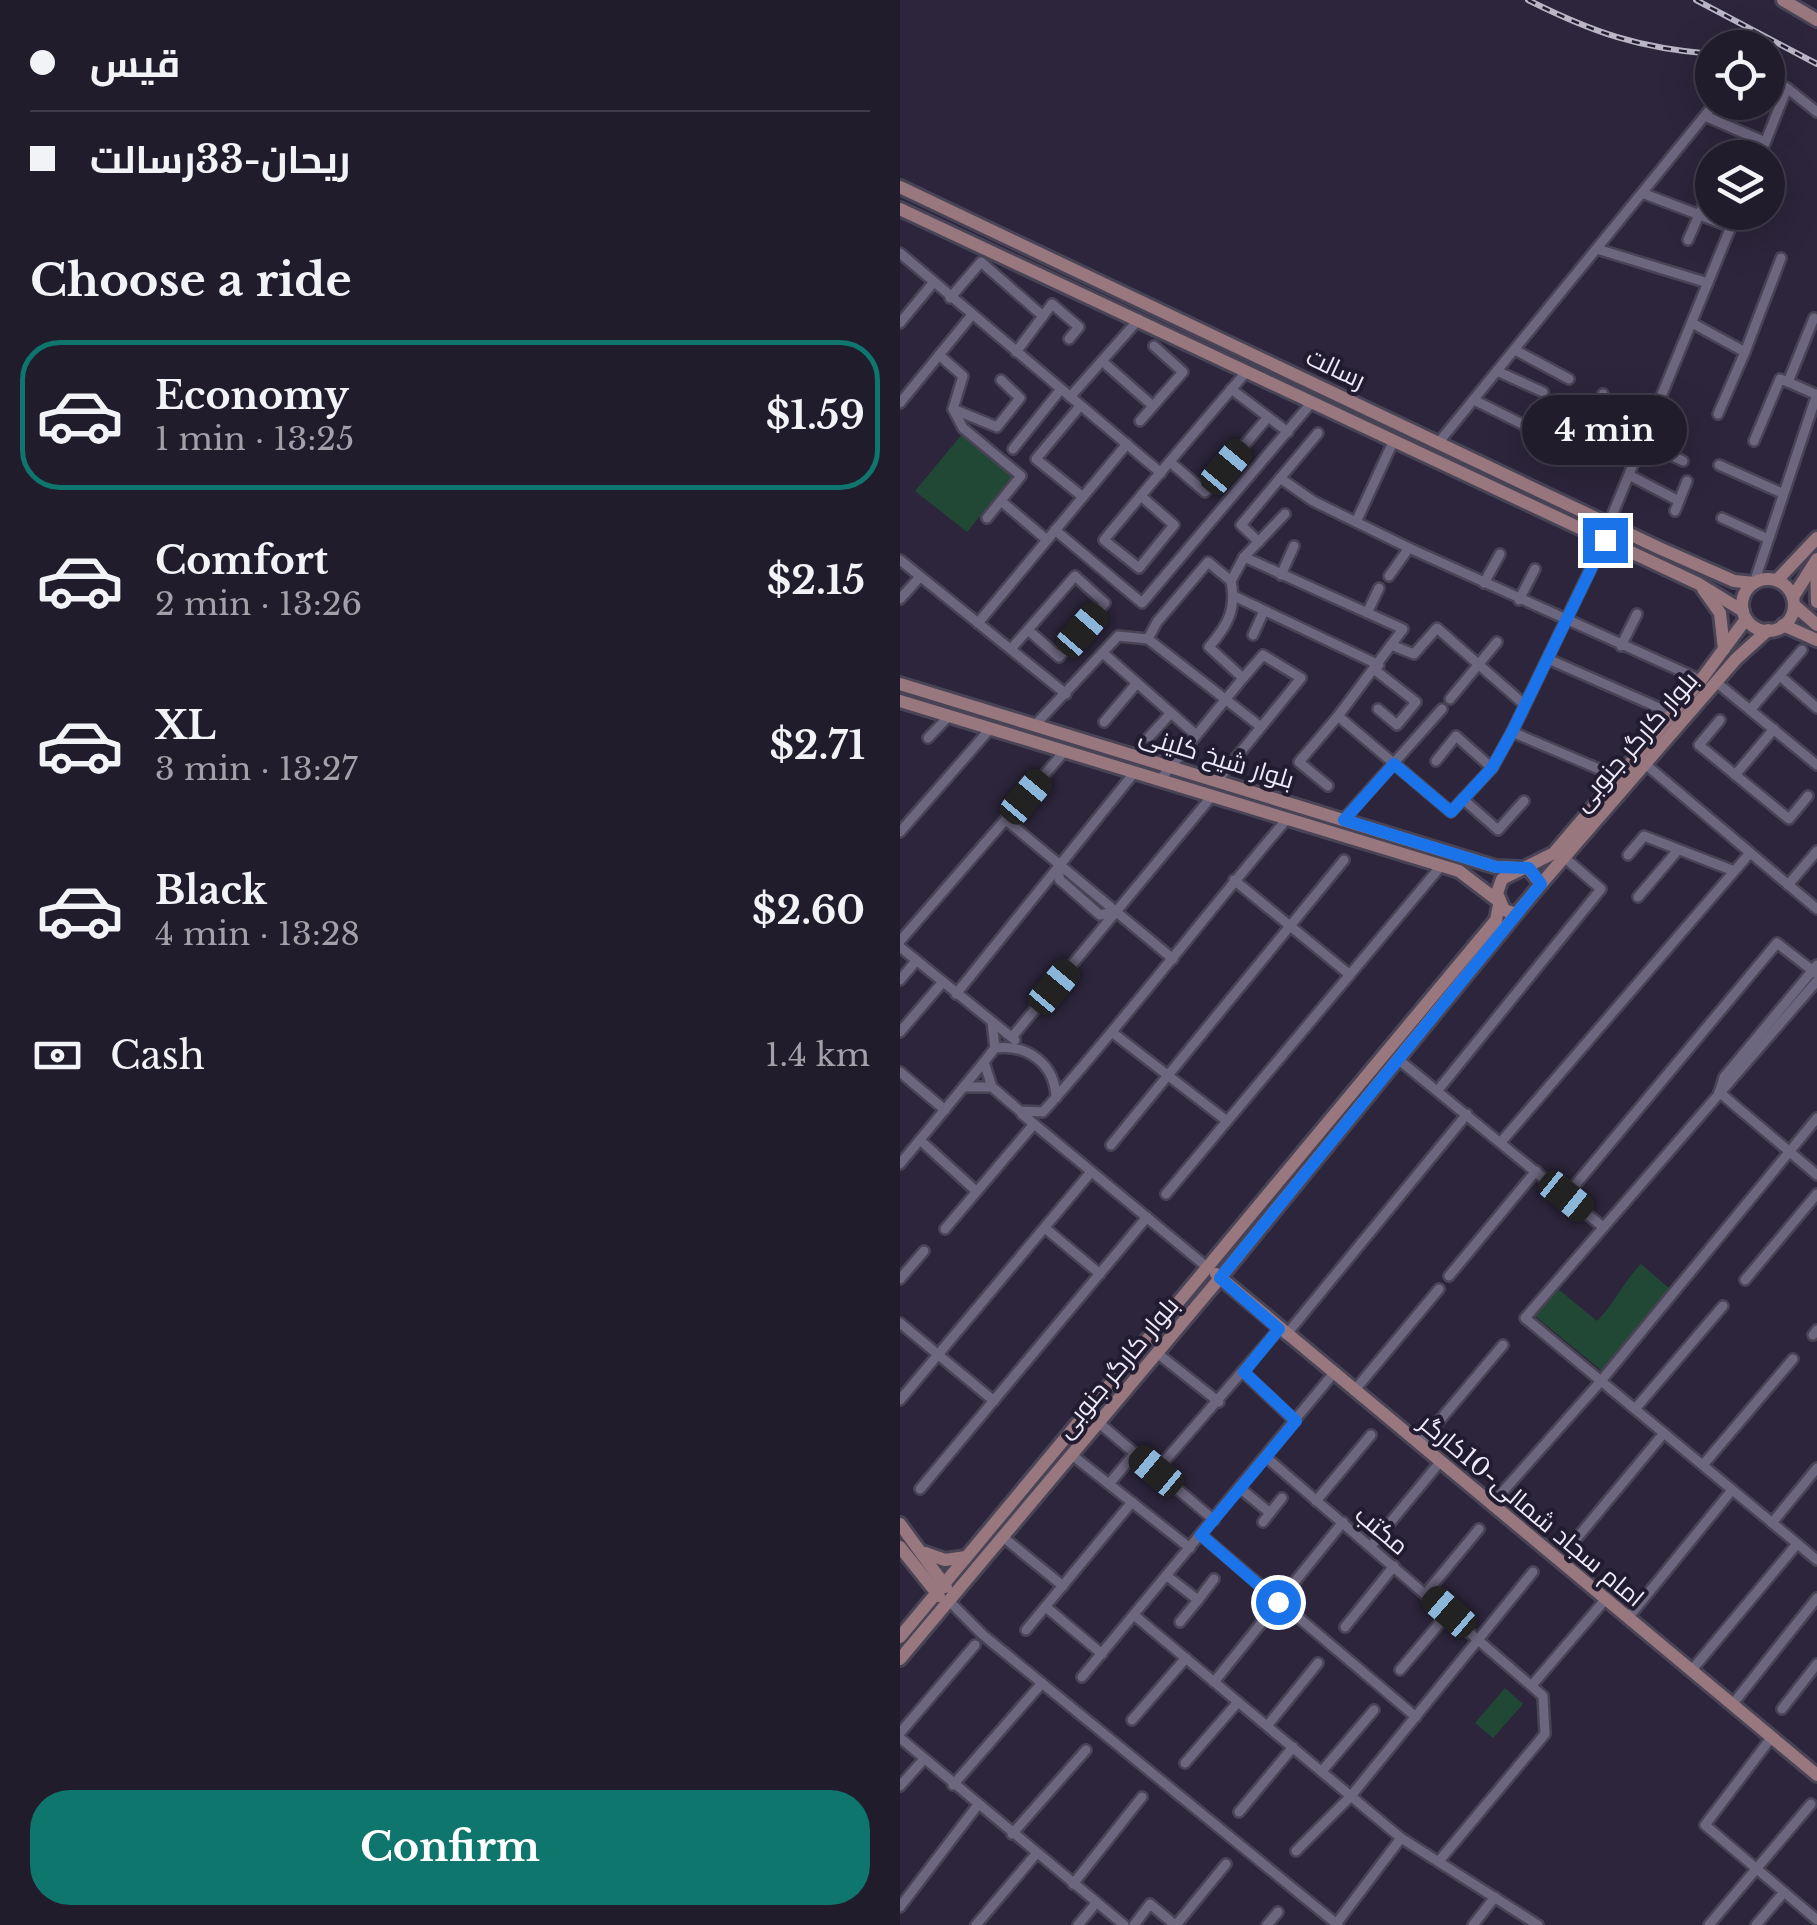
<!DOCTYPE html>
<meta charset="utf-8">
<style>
:root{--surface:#211c2c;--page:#2d2938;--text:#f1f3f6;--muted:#a2a1a9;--line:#3e3a48;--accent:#0f766e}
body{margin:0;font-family:"Libre Baskerville",Cairo,serif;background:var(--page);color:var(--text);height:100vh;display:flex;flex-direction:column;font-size:38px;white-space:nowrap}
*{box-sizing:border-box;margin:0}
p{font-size:32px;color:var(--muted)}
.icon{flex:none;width:55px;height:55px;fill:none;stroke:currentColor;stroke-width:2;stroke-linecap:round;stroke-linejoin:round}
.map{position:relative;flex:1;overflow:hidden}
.drawer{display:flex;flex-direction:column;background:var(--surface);width:900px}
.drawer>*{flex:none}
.guide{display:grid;align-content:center;height:220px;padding:0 30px;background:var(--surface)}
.tools{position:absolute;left:795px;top:30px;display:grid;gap:20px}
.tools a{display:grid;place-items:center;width:90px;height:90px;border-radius:50%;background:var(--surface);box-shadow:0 10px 40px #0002,0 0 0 2px var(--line);font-size:50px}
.end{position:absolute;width:45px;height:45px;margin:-22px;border:12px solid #1a73e8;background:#fff;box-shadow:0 0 0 5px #fff}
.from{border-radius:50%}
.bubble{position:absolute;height:70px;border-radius:35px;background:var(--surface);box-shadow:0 10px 40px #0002,0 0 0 2px var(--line);font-size:32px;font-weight:700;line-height:70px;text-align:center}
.car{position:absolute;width:30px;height:60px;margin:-30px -15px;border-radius:12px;box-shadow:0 0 8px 2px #0007;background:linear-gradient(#222 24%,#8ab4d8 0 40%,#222 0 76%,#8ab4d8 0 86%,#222 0)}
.guide b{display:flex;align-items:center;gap:35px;height:95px;font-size:38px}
.guide b+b{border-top:2px solid var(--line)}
.guide i{width:25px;height:25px;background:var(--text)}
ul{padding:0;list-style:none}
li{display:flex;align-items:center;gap:30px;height:150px;margin:0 20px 15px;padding:0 10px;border:5px solid transparent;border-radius:40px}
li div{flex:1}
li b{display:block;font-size:38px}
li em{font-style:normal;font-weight:700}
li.active{border-color:var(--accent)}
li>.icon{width:90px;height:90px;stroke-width:1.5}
h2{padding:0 30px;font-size:45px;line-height:120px}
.pay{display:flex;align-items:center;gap:25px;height:110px;padding:0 30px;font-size:38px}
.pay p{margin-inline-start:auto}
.cta{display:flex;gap:20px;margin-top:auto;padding:20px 30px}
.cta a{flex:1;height:115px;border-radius:40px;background:var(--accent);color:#fff;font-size:40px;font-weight:700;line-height:115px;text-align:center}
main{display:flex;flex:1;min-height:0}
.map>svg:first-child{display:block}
.green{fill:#214835}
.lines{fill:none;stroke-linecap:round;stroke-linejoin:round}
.street-casing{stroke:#484355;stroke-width:14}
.secondary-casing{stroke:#484355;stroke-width:18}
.street{stroke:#6d667f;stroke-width:9}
.secondary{stroke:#99777f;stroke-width:12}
.rail-casing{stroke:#bab6c6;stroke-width:6}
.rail{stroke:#221c30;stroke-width:2.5;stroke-dasharray:8;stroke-linecap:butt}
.route{stroke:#1a73e8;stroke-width:12}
.labels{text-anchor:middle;stroke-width:8;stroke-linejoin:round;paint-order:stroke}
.street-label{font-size:25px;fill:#eeeaf9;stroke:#221c30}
</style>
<main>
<section class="drawer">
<div class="guide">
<b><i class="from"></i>قیس</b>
<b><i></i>ریحان-33رسالت</b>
</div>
<h2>Choose a ride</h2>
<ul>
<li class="active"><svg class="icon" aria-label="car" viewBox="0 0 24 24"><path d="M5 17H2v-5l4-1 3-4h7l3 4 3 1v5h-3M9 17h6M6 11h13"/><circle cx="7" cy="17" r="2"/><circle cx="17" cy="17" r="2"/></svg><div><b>Economy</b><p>1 min · 13:25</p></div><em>$1.59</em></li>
<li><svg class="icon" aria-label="car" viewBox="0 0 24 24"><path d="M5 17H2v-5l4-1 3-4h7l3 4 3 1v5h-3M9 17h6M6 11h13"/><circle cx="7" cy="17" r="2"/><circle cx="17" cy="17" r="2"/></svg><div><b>Comfort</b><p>2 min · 13:26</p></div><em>$2.15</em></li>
<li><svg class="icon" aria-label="car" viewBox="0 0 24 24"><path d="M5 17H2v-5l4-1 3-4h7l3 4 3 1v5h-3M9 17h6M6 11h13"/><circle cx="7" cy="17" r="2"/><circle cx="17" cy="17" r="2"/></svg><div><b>XL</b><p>3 min · 13:27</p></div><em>$2.71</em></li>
<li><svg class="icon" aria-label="car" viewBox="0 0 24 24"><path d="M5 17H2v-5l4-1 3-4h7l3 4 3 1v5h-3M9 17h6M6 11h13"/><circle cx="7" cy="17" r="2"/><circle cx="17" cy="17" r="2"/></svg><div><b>Black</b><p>4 min · 13:28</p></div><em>$2.60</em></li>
</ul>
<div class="pay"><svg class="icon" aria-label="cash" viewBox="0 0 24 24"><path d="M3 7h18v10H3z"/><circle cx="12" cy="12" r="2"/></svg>Cash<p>1.4 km</p></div>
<div class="cta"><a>Confirm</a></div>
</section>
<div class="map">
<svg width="917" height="1925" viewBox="0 0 917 1925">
<rect width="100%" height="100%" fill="#2c253b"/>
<!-- green -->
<g class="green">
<polygon points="63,433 114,474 67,532 15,491"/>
<path d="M 741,1264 L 771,1290 L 701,1370 L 635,1316 L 658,1289 L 697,1321 C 716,1302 723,1282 741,1264 Z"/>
<polygon points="605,1688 623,1704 593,1738 575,1723"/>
</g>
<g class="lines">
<defs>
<g id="street">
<polyline points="887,88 917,112"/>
<polyline points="805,116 865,142"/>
<polyline points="859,158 887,88 868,79"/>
<polyline points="742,193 831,227"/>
<polyline points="788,240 810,190"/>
<polyline points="697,249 808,283"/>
<polyline points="0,253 261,473"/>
<polyline points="50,298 81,262 143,316"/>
<polyline points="914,318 888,382 917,395"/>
<polyline points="0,323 33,283"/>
<polyline points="792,323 845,352 818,414"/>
<polyline points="615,350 669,379"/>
<polyline points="116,352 152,304 179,327 169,339"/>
<polyline points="845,352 881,258"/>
<polyline points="39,355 63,376 53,409 97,427 120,398 101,380"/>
<polyline points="202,361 253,406"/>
<polyline points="597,371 643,392"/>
<polyline points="331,389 388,432"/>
<polyline points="170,397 239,319"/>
<polyline points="574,400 636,431"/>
<polyline points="0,403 71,316"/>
<polyline points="180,406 136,459 183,497"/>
<polyline points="53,409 63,428 121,476 87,518"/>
<polyline points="693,419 783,461"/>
<polyline points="240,421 283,372 254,346"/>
<polyline points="684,440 703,394"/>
<polyline points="854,441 880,379 888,382"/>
<polyline points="539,442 816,102"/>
<polyline points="113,449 161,389"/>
<polyline points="270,462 305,492 368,417"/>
<polyline points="819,465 882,493"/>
<polyline points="729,475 779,501"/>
<polyline points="380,478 413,501 509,548 801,680"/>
<path d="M 241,496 L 274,525 L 239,568 L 204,540 C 251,483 299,427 347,371"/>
<polyline points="101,501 147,540"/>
<polyline points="775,511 787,481"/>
<polyline points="822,518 866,538"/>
<polyline points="456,522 494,440"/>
<polyline points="709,523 837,212"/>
<polyline points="155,530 242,603 412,402"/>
<polyline points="359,542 341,525 418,433"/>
<polyline points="344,557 503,629 438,716"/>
<polyline points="0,560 166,694"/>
<polyline points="381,575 394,546"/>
<polyline points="489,576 509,548"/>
<polyline points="584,583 600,554"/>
<polyline points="854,583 917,394"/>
<polyline points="334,596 479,665"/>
<polyline points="0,599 20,577"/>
<polyline points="619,600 635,569"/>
<polyline points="467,613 479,588"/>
<polyline points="78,623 227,444"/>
<polyline points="353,635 364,611"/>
<polyline points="248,639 257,622 308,562 331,581"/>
<polyline points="491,645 514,654 537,628 625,705"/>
<polyline points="721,646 737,614"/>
<polyline points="111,649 175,576 205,603 159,657 128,630"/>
<polyline points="203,653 295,734"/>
<polyline points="648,659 773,714"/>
<polyline points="475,670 516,702 497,725 478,709"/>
<polyline points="880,676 917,708"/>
<polyline points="816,682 917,765"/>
<polyline points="550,699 597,642"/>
<polyline points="850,710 902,650"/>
<polyline points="820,720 799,745 889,819 908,796"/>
<polyline points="204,722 237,683"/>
<polyline points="135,725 218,636 248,639 361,727"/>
<polyline points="612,732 720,778"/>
<polyline points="249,737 271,713"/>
<polyline points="28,738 49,716"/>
<polyline points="536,761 556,736 592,768"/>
<polyline points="744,763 917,909"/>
<polyline points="835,775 874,729"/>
<path d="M 260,780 L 343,678 L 309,647 C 327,626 337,610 331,581 L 344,557 L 385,514"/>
<polyline points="318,780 401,678 363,655 343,678"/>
<polyline points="428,786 399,762 438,716 551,812 592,768 612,732 705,539"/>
<polyline points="563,799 598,830 624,801"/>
<polyline points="444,819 542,709"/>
<polyline points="106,820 273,959"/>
<polyline points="0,832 90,729"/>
<polyline points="728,855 744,836 834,871"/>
<polyline points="159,864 159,879 200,915 213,912"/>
<polyline points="334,880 450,975"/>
<polyline points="888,885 917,851"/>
<polyline points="738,897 778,850"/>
<polyline points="0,941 164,752"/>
<polyline points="0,947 115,1040"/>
<polyline points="0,980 16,961"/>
<polyline points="917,981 625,1318 917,1560"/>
<polyline points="56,994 234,773"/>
<polyline points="92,1022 95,1048"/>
<polyline points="0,1032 42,983"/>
<polyline points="213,1033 327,1121"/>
<polyline points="112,1037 312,796"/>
<polyline points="499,1060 703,1227"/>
<polyline points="0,1072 45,1110"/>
<polyline points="64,1087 92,1087"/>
<polyline points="538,1090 701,889 665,858"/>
<polyline points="820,1090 824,1077 917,965"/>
<polyline points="819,1092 917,1175"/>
<path d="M 156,1098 C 155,1064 128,1044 95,1048 L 84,1062 L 92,1087 L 120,1111 L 143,1112 C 228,1017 304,916 387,819"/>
<polyline points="122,1114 308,1268"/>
<polyline points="20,1140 76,1191"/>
<polyline points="601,1142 850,853"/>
<polyline points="211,1145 444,860"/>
<polyline points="0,1164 84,1062"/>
<polyline points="266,1194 541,866"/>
<polyline points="666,1196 877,943 917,974"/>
<polyline points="145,1228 200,1274"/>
<polyline points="45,1229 134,1124"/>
<polyline points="549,1276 636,1171"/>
<polyline points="0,1279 24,1251"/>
<polyline points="845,1280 917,1194"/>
<polyline points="0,1323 94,1401"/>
<polyline points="386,1335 567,1114"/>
<polyline points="913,1335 917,1330"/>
<polyline points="257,1353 319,1402"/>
<polyline points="343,1372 395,1421"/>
<polyline points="454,1391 539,1289"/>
<polyline points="0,1400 191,1172"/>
<polyline points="735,1409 823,1306"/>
<polyline points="199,1423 314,1520"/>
<polyline points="519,1445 603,1345"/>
<polyline points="172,1455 290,1548"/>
<polyline points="367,1458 643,1696 645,1734 539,1861"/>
<polyline points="803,1465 893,1359"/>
<polyline points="256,1471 379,1329"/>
<polyline points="209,1484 235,1453"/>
<polyline points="20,1489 247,1217"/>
<polyline points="341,1489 370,1513 363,1522"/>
<polyline points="416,1501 471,1435"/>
<polyline points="591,1505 701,1381 917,1118"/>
<polyline points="370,1513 382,1498"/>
<polyline points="872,1523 917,1468"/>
<polyline points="301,1535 516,1717"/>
<polyline points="103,1537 163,1586"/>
<polyline points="677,1538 764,1433"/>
<polyline points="471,1546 540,1462"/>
<polyline points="267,1576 298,1600 314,1579"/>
<polyline points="393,1584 443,1522"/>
<polyline points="526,1593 579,1529"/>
<polyline points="49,1601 83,1635 438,1925"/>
<polyline points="146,1607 202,1654"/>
<polyline points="234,1615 501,1838 638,1925"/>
<polyline points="728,1618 832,1490"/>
<polyline points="280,1622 298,1600"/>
<polyline points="445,1627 494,1566"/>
<polyline points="126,1630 232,1502"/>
<polyline points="500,1670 549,1612"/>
<polyline points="791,1671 897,1544"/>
<polyline points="182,1677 433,1374"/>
<polyline points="314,1682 363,1621"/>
<polyline points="633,1684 705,1600"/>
<polyline points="832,1705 917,1598"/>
<polyline points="882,1709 917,1664"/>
<polyline points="232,1720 286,1658"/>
<polyline points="367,1726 418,1663"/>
<polyline points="0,1733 75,1645"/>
<polyline points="0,1738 224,1925"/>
<polyline points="871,1738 805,1825 917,1920"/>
<polyline points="285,1763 338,1702"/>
<polyline points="422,1771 474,1710"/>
<polyline points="53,1785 142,1683"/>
<polyline points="0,1786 24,1759"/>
<polyline points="339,1812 393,1747"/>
<polyline points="112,1834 186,1750"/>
<polyline points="396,1851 451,1796 633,1572"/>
<polyline points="173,1884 242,1797"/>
<polyline points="0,1907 77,1806"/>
<polyline points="436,1924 501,1838"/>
<polyline points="76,1925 136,1854"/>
<polyline points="178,1925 196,1903"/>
<polyline points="234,1925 250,1904 275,1925"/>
<polyline points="276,1925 326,1864"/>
<polyline points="367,1925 378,1912"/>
<polyline points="573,1925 595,1897"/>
<polyline points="809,1925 911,1804"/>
<polyline points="856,1925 884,1892"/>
</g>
<g id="secondary">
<polyline points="883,0 917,20"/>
<polyline points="0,187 759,548 834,581 854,583"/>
<polyline points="0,209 799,584 843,611"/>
<polyline points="916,565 917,602"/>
<circle cx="868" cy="605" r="26"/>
<polyline points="877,580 917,538"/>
<polyline points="803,589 820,613 824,649"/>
<polyline points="893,597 917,559"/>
<polyline points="894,605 917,625"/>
<polyline points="883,625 917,640"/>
<polyline points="0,684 596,867 621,868"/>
<polyline points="0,701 559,871 597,900"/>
<polyline points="629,869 641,884 616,914 604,910 597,893 602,879 654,853 801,680 846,619"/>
<polyline points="641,884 836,659 868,630"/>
<polyline points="316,1274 917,1775"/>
<polyline points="0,1524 46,1587"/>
<polyline points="0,1547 39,1596"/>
<polyline points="25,1553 45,1560 66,1557"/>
<polyline points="0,1637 596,920 599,905"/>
<polyline points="0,1659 320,1278 616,914"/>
</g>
</defs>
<!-- street casing -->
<use href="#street" class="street-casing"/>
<!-- secondary casing -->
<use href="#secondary" class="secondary-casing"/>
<!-- street -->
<use href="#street" class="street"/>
<!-- secondary -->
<use href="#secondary" class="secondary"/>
<defs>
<g id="rail">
<path d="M 628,0 C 694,33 739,48 812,54"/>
<polyline points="796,0 917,64"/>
</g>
</defs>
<!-- rail casing -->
<use href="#rail" class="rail-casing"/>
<!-- rail -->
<use href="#rail" class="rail"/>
</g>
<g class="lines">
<!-- route -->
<polyline class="route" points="378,1602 301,1535 396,1421 344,1372 379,1329 320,1278 641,884 629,868 596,867 444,820 494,764 551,812 592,768 612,732 705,540"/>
</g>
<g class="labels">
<!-- street labels -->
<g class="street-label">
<text transform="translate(436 368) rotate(25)" y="9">رسالت</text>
<text transform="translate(735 741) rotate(-49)" y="9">بلوار کارگر جنوبی</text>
<text transform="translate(317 757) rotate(17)" y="9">بلوار شیخ کلینی</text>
<text transform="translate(217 1367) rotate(-50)" y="9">بلوار کارگر جنوبی</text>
<text transform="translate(632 1510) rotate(40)" y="9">امام سجاد شمالی-10کارگر</text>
<text transform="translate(482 1530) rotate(40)" y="9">مکتب</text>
</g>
</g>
</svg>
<div class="tools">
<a><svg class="icon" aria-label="locate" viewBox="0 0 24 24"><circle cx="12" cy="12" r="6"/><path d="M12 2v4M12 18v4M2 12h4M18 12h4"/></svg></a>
<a><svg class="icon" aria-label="layers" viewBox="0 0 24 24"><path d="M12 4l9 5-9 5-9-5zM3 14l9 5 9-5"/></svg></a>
</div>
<i class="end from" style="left:378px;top:1602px"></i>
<i class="end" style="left:705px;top:540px"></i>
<div class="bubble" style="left:622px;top:395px;width:165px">4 min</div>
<i class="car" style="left:326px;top:467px;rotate:40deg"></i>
<i class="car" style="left:182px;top:630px;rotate:41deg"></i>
<i class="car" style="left:126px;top:797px;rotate:40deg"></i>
<i class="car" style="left:154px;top:987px;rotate:40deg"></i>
<i class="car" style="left:666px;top:1196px;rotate:129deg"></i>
<i class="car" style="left:256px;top:1471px;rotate:310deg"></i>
<i class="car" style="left:549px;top:1612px;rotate:311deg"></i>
</div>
</main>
